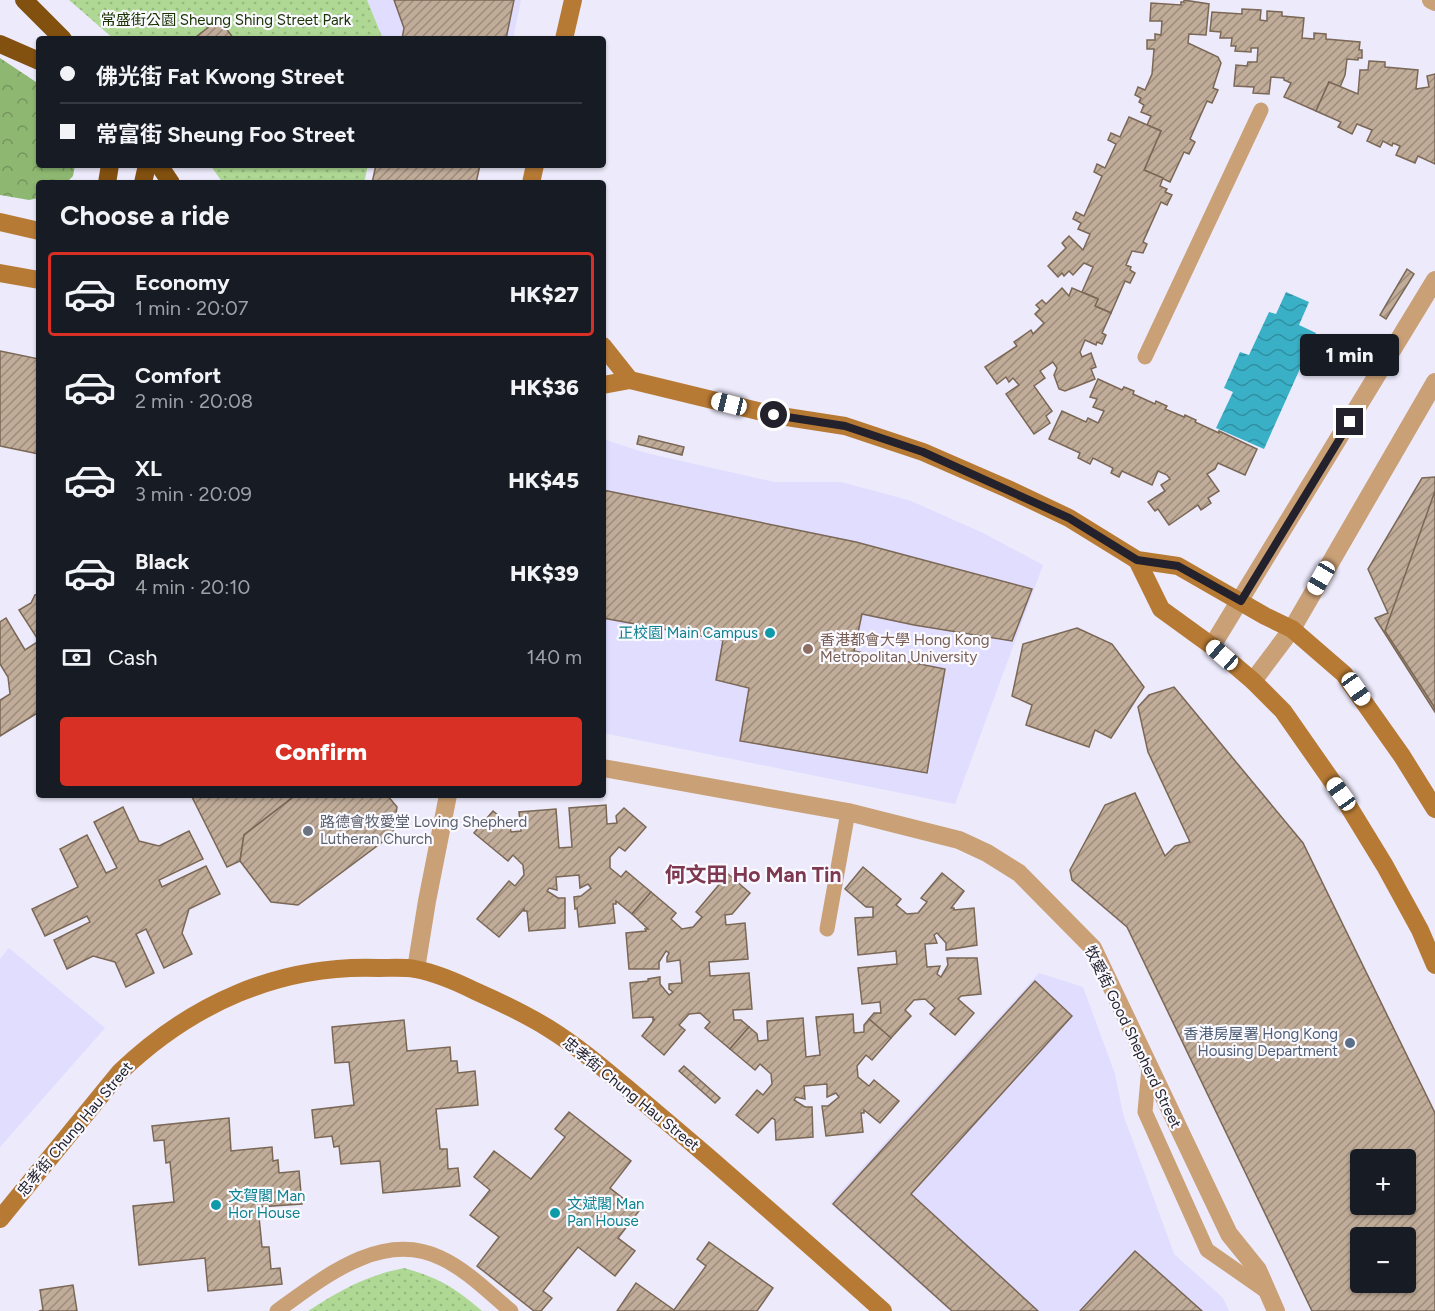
<!DOCTYPE html>
<meta charset="utf-8">
<style>
:root{--surface:#171b24;--page:#20242c;--text:#f1f3f6;--muted:#9ea1a6;--line:#363941;--accent:#d93025}
body{margin:0;font-family:Figtree,"Noto Sans TC",sans-serif;background:var(--page);color:var(--text);height:100vh;display:flex;flex-direction:column;font-size:22px;white-space:nowrap}
*{box-sizing:border-box;margin:0}
p{font-size:20px;color:var(--muted)}
.icon{flex:none;width:33px;height:33px;fill:none;stroke:currentColor;stroke-width:2;stroke-linecap:round;stroke-linejoin:round}
.map{position:relative;flex:1;overflow:hidden}
.sheet{position:absolute;left:36px;top:180px;width:570px;height:618px;display:flex;flex-direction:column;background:var(--surface);border-radius:6px;box-shadow:0 2px 4px #0004}
.sheet>*{flex:none}
.hud{position:absolute;left:36px;top:36px;width:570px;height:132px;border-radius:6px;box-shadow:0 2px 4px #0004;display:grid;align-content:center;height:132px;padding:0 24px;background:var(--surface)}
.controls{position:absolute;left:1350px;top:1149px;display:grid;gap:12px}
.controls a{display:grid;place-items:center;width:66px;height:66px;border-radius:6px;background:var(--surface);box-shadow:0 2px 4px #0004;font-size:30px}
.end{position:absolute;width:27px;height:27px;margin:-14px;border:8px solid #23212b;background:#fff;box-shadow:0 0 0 3px #fff}
.from{border-radius:50%}
.bubble{position:absolute;height:42px;border-radius:6px;background:var(--surface);box-shadow:0 2px 4px #0004;font-size:20px;font-weight:800;line-height:42px;text-align:center}
.car{position:absolute;width:18px;height:36px;margin:-18px -9px;border-radius:8px;box-shadow:0 0 4px 2px #0007;background:linear-gradient(#fff 24%,#345 0 40%,#fff 0 76%,#345 0 86%,#fff 0)}
.hud b{display:flex;align-items:center;gap:21px;height:57px;font-size:22px}
.hud b+b{border-top:2px solid var(--line)}
.hud i{width:15px;height:15px;background:var(--text)}
ul{padding:0;list-style:none}
li{display:flex;align-items:center;gap:18px;height:84px;margin:0 12px 9px;padding:0 12px;border:3px solid transparent;border-radius:6px}
li div{flex:1}
li b{display:block;font-size:22px}
li em{font-style:normal;font-weight:800}
li.selected{border-color:var(--accent)}
li>.icon{width:54px;height:54px;stroke-width:1.5}
h2{padding:0 24px;font-size:27px;line-height:72px}
.pay{display:flex;align-items:center;gap:15px;height:66px;padding:0 24px;font-size:22px}
.pay p{margin-inline-start:auto}
.primary-button{display:flex;gap:12px;margin-top:auto;padding:12px 24px}
.primary-button a{flex:1;height:69px;border-radius:6px;background:var(--accent);color:#fff;font-size:24px;font-weight:800;line-height:69px;text-align:center}
.map>svg:first-child{display:block}
.built{fill:#e0ddff}
.grass{fill:url(#grass-dots)}
.forest{fill:url(#forest-crowns)}
.water{fill:url(#water-waves)}
.building{fill:url(#building-hatch);stroke:#7a6755;stroke-width:1.5;fill-rule:evenodd}
.lines{fill:none;stroke-linecap:round;stroke-linejoin:round}
.lane{stroke:#caa076;stroke-width:15}
.street{stroke:#caa076;stroke-width:18}
.secondary{stroke:#b77a34;stroke-width:18}
.highway{stroke:#83510f;stroke-width:18}
.route{stroke:#23212b;stroke-width:8}
.culture-dot{fill:#0f9aa8;stroke:#faf9ff;stroke-width:2}
.education-dot{fill:#8d6e63;stroke:#faf9ff;stroke-width:2}
.worship-dot{fill:#6b7280;stroke:#faf9ff;stroke-width:2}
.service-dot{fill:#5c6f8a;stroke:#faf9ff;stroke-width:2}
.labels{text-anchor:middle;stroke-width:4.5;stroke-linejoin:round;paint-order:stroke}
.park-label{font-size:15px;fill:#193300;stroke:#faf9ff}
.culture-label{font-size:15px;fill:#0d838f;stroke:#faf9ff;text-anchor:start}
.education-label{font-size:15px;fill:#785e54;stroke:#faf9ff;text-anchor:start}
.worship-label{font-size:15px;fill:#5b616d;stroke:#faf9ff;text-anchor:start}
.service-label{font-size:15px;fill:#4e5e75;stroke:#faf9ff;text-anchor:end}
.street-label{font-size:15px;fill:#23212b;stroke:#faf9ff}
.district-label{font-size:21px;font-weight:bold;fill:#7e384f;stroke:#faf9ff}
</style>
<div class="map">
<svg width="1435" height="1311" viewBox="0 0 1435 1311">
<defs>
<pattern id="grass-dots" width="8" height="8" patternUnits="userSpaceOnUse" patternTransform="scale(1.5)"><rect width="8" height="8" fill="#aed893"/><path d="M2 2h.1M6 6h.1" fill="none" stroke="#95b97f" stroke-width="1.8" stroke-linecap="round"/></pattern>
<pattern id="forest-crowns" width="20" height="18" patternUnits="userSpaceOnUse" patternTransform="scale(1.5)"><rect width="20" height="18" fill="#8eb871"/><path d="M2 6a3 3 0 1 1 6 0M12 15a3 3 0 1 1 6 0" fill="none" stroke="#74955d"/></pattern>
<pattern id="water-waves" width="16" height="10" patternUnits="userSpaceOnUse" patternTransform="scale(1.5)"><rect width="16" height="10" fill="#3ab0c7"/><path d="M0 5q4-4 8 0t8 0" fill="none" stroke="#308fa2"/></pattern>
<pattern id="building-hatch" width="6" height="6" patternUnits="userSpaceOnUse" patternTransform="scale(1.5)"><rect width="6" height="6" fill="#c1ac99"/><path d="M-1 1l2-2M0 6l6-6M5 7l2-2" fill="none" stroke="#9c8c7d"/></pattern>
</defs>
<rect width="100%" height="100%" fill="#eceafb"/>
<!-- built -->
<g class="built">
<polygon points="367,0 521,0 513,39 383,39"/>
<polygon points="603,439 646,453 774,482 841,482 893,496 911,501 983,533 1043,565 955,804 603,733"/>
<polygon points="9,948 105,1028 0,1147 0,959"/>
<polygon points="1039,973 1083,987 1115,1074 1123,1114 1174,1254 1223,1298 1229,1311 950,1311 830,1203"/>
</g>
<!-- grass -->
<g class="grass">
<polygon points="69,0 367,0 383,39 114,39"/>
<polygon points="210,165 368,165 364,183 223,183"/>
<path d="M 404,1268 C 439,1278 454,1287 482,1311 L 308,1311 C 341,1290 365,1276 404,1268 Z"/>
</g>
<!-- forest -->
<polygon class="forest" points="0,58 39,84 39,165 75,165 73,176 66,183 39,183 39,198 29,200 0,195"/>
<!-- water -->
<polygon class="water" points="1286,292 1309,302 1299,325 1316,333 1264,449 1216,428 1233,392 1224,388 1240,352 1249,355 1269,312 1276,314"/>
<!-- building -->
<g class="building">
<polygon points="394,0 514,0 506,39 402,39 404,28"/>
<polygon points="1184,0 1209,4 1206,35 1189,34 1188,43 1218,57 1221,63 1213,88 1218,90 1212,103 1207,101 1190,139 1195,142 1189,154 1184,152 1170,182 1144,170 1161,131 1147,125 1151,116 1141,112 1144,105 1139,102 1141,98 1135,95 1138,87 1145,90 1152,74 1154,49 1147,49 1147,40 1155,40 1155,34 1161,35 1162,21 1150,21 1151,3 1181,5 1181,2 1184,2"/>
<polygon points="1242,9 1261,10 1260,20 1267,21 1267,11 1282,12 1282,16 1304,18 1302,38 1314,39 1314,33 1326,34 1326,39 1360,42 1359,50 1362,50 1362,58 1358,58 1358,60 1347,59 1345,75 1340,87 1329,82 1316,111 1284,97 1291,83 1284,80 1284,78 1271,77 1269,94 1253,93 1254,87 1234,86 1236,65 1247,66 1248,62 1257,62 1258,48 1251,48 1251,52 1235,51 1236,46 1231,46 1232,38 1220,38 1221,32 1210,31 1212,12 1242,14"/>
<polygon points="219,19 234,39 197,39 196,37"/>
<polygon points="1369,61 1385,62 1385,67 1418,70 1416,89 1429,87 1427,76 1435,74 1435,164 1418,156 1415,163 1396,155 1400,146 1393,143 1392,146 1383,141 1380,147 1367,141 1372,130 1357,124 1352,134 1338,127 1341,122 1316,111 1329,82 1358,94 1360,70 1368,70"/>
<polygon points="1129,117 1161,131 1144,170 1163,178 1160,186 1167,189 1165,192 1172,195 1167,205 1161,202 1143,242 1147,244 1143,253 1132,251 1126,265 1131,267 1130,270 1135,273 1130,283 1125,281 1111,313 1095,306 1098,299 1082,292 1093,267 1084,263 1073,275 1069,271 1064,276 1062,273 1058,277 1048,266 1066,248 1062,243 1069,236 1083,250 1090,234 1078,229 1081,223 1073,219 1076,212 1084,216 1102,176 1094,172 1097,164 1105,168 1116,144 1108,140 1111,133 1120,137"/>
<polygon points="376,165 480,165 476,183 372,183"/>
<polygon points="1407,269 1414,274 1386,319 1380,315"/>
<polygon points="1062,288 1069,296 1072,288 1098,299 1095,306 1111,313 1102,333 1106,335 1102,344 1097,342 1096,345 1085,340 1080,352 1082,357 1091,353 1096,367 1091,369 1095,379 1065,391 1059,389 1054,375 1057,368 1053,362 1040,371 1045,378 1034,386 1052,411 1046,416 1050,423 1034,434 1006,394 1019,385 1013,378 1009,382 1006,377 997,384 985,367 1017,346 1014,342 1031,330 1033,334 1044,323 1035,314 1040,309 1036,305 1042,300 1046,304"/>
<polygon points="0,351 39,359 39,454 0,446"/>
<polygon points="1098,379 1122,390 1124,387 1134,391 1133,394 1155,404 1156,401 1167,406 1165,409 1184,417 1185,415 1196,420 1195,422 1219,433 1219,431 1257,449 1245,475 1218,463 1215,469 1207,474 1219,491 1208,498 1211,503 1201,510 1198,505 1169,525 1158,509 1155,511 1148,502 1165,491 1161,485 1170,479 1167,475 1158,471 1152,485 1122,471 1119,477 1111,473 1113,468 1093,458 1090,464 1078,458 1080,453 1049,439 1062,411 1086,422 1088,418 1098,423 1104,411 1093,407 1097,399 1090,397"/>
<polygon points="639,436 684,447 682,455 637,444"/>
<polygon points="1435,477 1435,712 1375,618 1388,613 1368,569 1422,478"/>
<polygon points="603,490 856,542 1032,589 1012,641 914,625 862,614 854,651 945,669 927,773 740,741 749,688 716,680 723,640 603,618"/>
<polygon points="1435,491 1435,708 1385,631"/>
<polygon points="39,594 39,712 0,736 0,700 10,694 8,677 0,664 0,622 6,618 25,650 39,641 19,610 31,603 35,595"/>
<polygon points="1077,628 1112,644 1144,687 1111,738 1095,730 1089,747 1026,725 1032,705 1012,696 1023,644"/>
<path d="M 1174,687 L 1303,843 L 1435,1113 L 1435,1311 L 1312,1311 L 1127,927 L 1072,880 L 1070,870 L 1105,805 L 1135,793 L 1165,856 L 1175,846 L 1190,842 L 1148,752 L 1138,707 L 1149,695 ZM 1360,1160 L 1406,1160 L 1406,1204 L 1360,1204 ZM 1360,1238 L 1406,1238 L 1406,1282 L 1360,1282 Z"/>
<polygon points="191,795 296,795 244,835 240,861 227,867"/>
<polygon points="296,795 387,795 397,807 393,834 298,905 271,902 240,861 244,835"/>
<polygon points="606,805 607,824 617,823 616,816 624,808 646,827 625,851 619,847 610,857 610,868 621,877 626,871 651,892 632,914 616,901 616,904 613,904 615,923 579,927 577,908 575,909 574,897 581,896 591,888 588,884 580,888 579,875 556,877 557,890 549,888 547,891 558,898 565,898 565,928 529,931 527,911 524,911 524,909 499,937 477,919 509,881 515,886 524,875 523,865 513,855 508,861 474,833 493,811 510,825 511,832 521,831 519,812 556,809 559,848 572,847 569,808"/>
<polygon points="123,807 139,841 159,846 189,831 203,859 159,880 162,887 206,866 220,894 189,909 182,933 192,954 164,968 146,929 136,934 154,973 126,987 115,962 93,956 67,969 54,940 90,922 87,916 45,936 32,909 78,887 60,849 87,835 106,873 117,868 94,822"/>
<polygon points="863,867 901,899 896,905 907,914 918,913 927,902 921,898 942,873 964,891 951,908 954,908 954,910 974,908 977,945 946,950 946,943 937,933 934,935 937,943 925,944 927,967 940,966 937,974 941,977 948,965 947,958 977,958 981,994 961,996 958,999 974,1013 955,1035 930,1014 935,1008 925,999 914,1000 905,1010 911,1016 891,1038 869,1019 874,1013 881,1013 880,1002 862,1004 858,968 897,964 896,951 858,955 855,918 873,917 873,907 866,907 845,889"/>
<polygon points="728,874 750,893 732,914 725,915 726,925 745,923 748,959 709,962 710,976 749,973 752,1009 733,1010 734,1020 741,1020 749,1027 730,1049 705,1028 710,1022 700,1013 689,1014 679,1025 685,1030 664,1055 642,1036 655,1019 653,1020 653,1017 633,1018 630,983 648,981 648,979 660,977 660,984 669,995 673,992 669,989 669,984 682,983 680,960 667,962 667,957 669,953 666,951 659,962 659,969 629,969 626,933 646,931 645,929 648,929 632,914 651,892 676,913 671,919 682,929 693,927 702,917 696,912"/>
<polygon points="1035,981 1072,1016 911,1194 1038,1311 952,1311 833,1204"/>
<polygon points="853,1014 854,1033 864,1032 864,1025 869,1019 891,1038 872,1060 866,1055 857,1066 858,1077 869,1086 874,1080 899,1101 880,1123 864,1110 864,1113 861,1113 863,1132 826,1136 822,1106 828,1106 839,1097 836,1093 827,1097 827,1084 804,1086 805,1099 796,1097 794,1100 805,1107 812,1107 813,1137 776,1140 775,1120 772,1118 758,1133 736,1115 757,1090 763,1095 772,1084 771,1074 760,1064 755,1070 730,1049 749,1027 757,1034 758,1041 768,1040 767,1021 803,1018 806,1057 820,1055 816,1017"/>
<polygon points="404,1020 407,1051 450,1047 451,1061 457,1061 458,1073 475,1071 478,1105 436,1109 440,1149 447,1149 448,1169 458,1168 460,1186 383,1193 380,1161 341,1164 339,1146 334,1147 332,1136 315,1138 312,1110 354,1105 349,1062 335,1063 332,1027"/>
<polygon points="684,1066 720,1098 715,1103 679,1071"/>
<polygon points="569,1112 631,1161 610,1188 639,1211 618,1238 635,1251 615,1276 578,1247 543,1291 552,1298 541,1311 534,1311 477,1266 499,1237 470,1215 490,1190 474,1177 494,1151 531,1179 565,1137 555,1129"/>
<polygon points="229,1118 231,1151 272,1147 273,1161 278,1160 279,1173 299,1171 302,1204 258,1207 262,1247 269,1247 271,1269 280,1268 282,1284 208,1291 205,1258 139,1265 133,1206 174,1202 170,1162 166,1163 164,1140 154,1141 152,1126"/>
<polygon points="709,1242 773,1288 757,1311 617,1311 636,1283 674,1310 706,1266 697,1259"/>
<polygon points="1135,1251 1202,1311 1080,1311"/>
<polygon points="73,1285 77,1311 39,1311 43,1310 40,1290"/>
</g>
<g class="lines">
<!-- lane -->
<g class="lane">
<polyline points="1145,357 1261,110"/>
<polyline points="827,929 848,812"/>
<polyline points="1149,1067 1145,1112 1207,1250 1266,1291"/>
<path d="M 277,1311 C 323,1278 382,1229 441,1258 C 467,1270 489,1293 511,1311"/>
</g>
<!-- street -->
<g class="street">
<polyline points="1431,0 1435,2"/>
<polyline points="1212,646 1435,280"/>
<polyline points="1253,681 1292,629 1435,382"/>
<polyline points="603,768 848,812 959,840 987,853 1019,873 1093,948 1229,1234 1258,1270 1276,1311"/>
<polyline points="416,969 427,901 448,795"/>
</g>
<!-- secondary -->
<g class="secondary">
<polyline points="564,39 573,0"/>
<polyline points="531,183 535,165"/>
<polyline points="0,222 39,231"/>
<polyline points="0,273 39,280"/>
<polyline points="603,346 630,380"/>
<polyline points="603,385 630,380 774,415 845,426 923,452 1008,489 1069,518 1137,560 1178,566 1265,616 1292,629 1344,674 1402,756 1435,809"/>
<polyline points="1137,560 1161,609 1212,646 1253,681 1283,711 1341,794 1385,866 1420,930 1435,965"/>
<path d="M 0,1219 L 120,1072 C 191,1004 279,964 379,968 C 391,968 404,967 415,969 C 436,973 457,982 475,991 C 500,1002 525,1014 548,1028 C 577,1046 603,1068 628,1089 C 660,1116 691,1142 722,1169 C 776,1216 830,1263 883,1311"/>
</g>
<!-- highway -->
<g class="highway">
<polyline points="24,0 63,39"/>
<polyline points="0,44 39,61"/>
<polyline points="159,165 171,183"/>
<polyline points="107,183 110,165"/>
<polyline points="143,183 147,165"/>
</g>
</g>
<g class="lines">
<!-- route -->
<polyline class="route" points="774,415 845,426 923,452 1069,518 1137,560 1178,566 1241,601 1350,422"/>
</g>
<!-- markers -->
<g class="culture-dot">
<circle cx="770" cy="633" r="6"/>
<circle cx="216" cy="1205" r="6"/>
<circle cx="555" cy="1213" r="6"/>
</g>
<circle class="education-dot" cx="808" cy="649" r="6"/>
<circle class="worship-dot" cx="308" cy="831" r="6"/>
<circle class="service-dot" cx="1350" cy="1043" r="6"/>
<g class="labels">
<!-- park labels -->
<g class="park-label">
<text x="226" y="25">常盛街公園 Sheung Shing Street Park</text>
</g>
<!-- culture labels -->
<g class="culture-label">
<text x="758" y="638" text-anchor="end">正校園 Main Campus</text>
<text x="228" y="1201">文賀閣 Man<tspan x="228" dy="17">Hor House</tspan></text>
<text x="567" y="1209">文斌閣 Man<tspan x="567" dy="17">Pan House</tspan></text>
</g>
<!-- education labels -->
<g class="education-label">
<text x="820" y="645">香港都會大學 Hong Kong<tspan x="820" dy="17">Metropolitan University</tspan></text>
</g>
<!-- worship labels -->
<g class="worship-label">
<text x="320" y="827">路德會牧愛堂 Loving Shepherd<tspan x="320" dy="17">Lutheran Church</tspan></text>
</g>
<!-- service labels -->
<g class="service-label">
<text x="1338" y="1039">香港房屋署 Hong Kong<tspan x="1338" dy="17">Housing Department</tspan></text>
</g>
<!-- street labels -->
<g class="street-label">
<text transform="translate(1133 1037) rotate(64)" y="5">牧愛街 Good Shepherd Street</text>
<text transform="translate(631 1094) rotate(39)" y="5">忠孝街 Chung Hau Street</text>
<text transform="translate(75 1129) rotate(-50)" y="5">忠孝街 Chung Hau Street</text>
</g>
<!-- district labels -->
<g class="district-label">
<text x="753" y="882">何文田 Ho Man Tin</text>
</g>
</g>
</svg>
<div class="controls">
<a>+</a>
<a>−</a>
</div>
<i class="end from" style="left:774px;top:415px"></i>
<i class="end" style="left:1350px;top:422px"></i>
<div class="bubble" style="left:1300px;top:334px;width:99px">1 min</div>
<i class="car" style="left:729px;top:404px;rotate:284deg"></i>
<i class="car" style="left:1321px;top:578px;rotate:210deg"></i>
<i class="car" style="left:1222px;top:655px;rotate:311deg"></i>
<i class="car" style="left:1356px;top:689px;rotate:145deg"></i>
<i class="car" style="left:1341px;top:794px;rotate:325deg"></i>
<div class="hud">
<b><i class="from"></i>佛光街 Fat Kwong Street</b>
<b><i></i>常富街 Sheung Foo Street</b>
</div>
<section class="sheet">
<h2>Choose a ride</h2>
<ul>
<li class="selected"><svg class="icon" aria-label="car" viewBox="0 0 24 24"><path d="M5 17H2v-5l4-1 3-4h7l3 4 3 1v5h-3M9 17h6M6 11h13"/><circle cx="7" cy="17" r="2"/><circle cx="17" cy="17" r="2"/></svg><div><b>Economy</b><p>1 min · 20:07</p></div><em>HK$27</em></li>
<li><svg class="icon" aria-label="car" viewBox="0 0 24 24"><path d="M5 17H2v-5l4-1 3-4h7l3 4 3 1v5h-3M9 17h6M6 11h13"/><circle cx="7" cy="17" r="2"/><circle cx="17" cy="17" r="2"/></svg><div><b>Comfort</b><p>2 min · 20:08</p></div><em>HK$36</em></li>
<li><svg class="icon" aria-label="car" viewBox="0 0 24 24"><path d="M5 17H2v-5l4-1 3-4h7l3 4 3 1v5h-3M9 17h6M6 11h13"/><circle cx="7" cy="17" r="2"/><circle cx="17" cy="17" r="2"/></svg><div><b>XL</b><p>3 min · 20:09</p></div><em>HK$45</em></li>
<li><svg class="icon" aria-label="car" viewBox="0 0 24 24"><path d="M5 17H2v-5l4-1 3-4h7l3 4 3 1v5h-3M9 17h6M6 11h13"/><circle cx="7" cy="17" r="2"/><circle cx="17" cy="17" r="2"/></svg><div><b>Black</b><p>4 min · 20:10</p></div><em>HK$39</em></li>
</ul>
<div class="pay"><svg class="icon" aria-label="cash" viewBox="0 0 24 24"><path d="M3 7h18v10H3z"/><circle cx="12" cy="12" r="2"/></svg>Cash<p>140 m</p></div>
<div class="primary-button"><a>Confirm</a></div>
</section>
</div>
